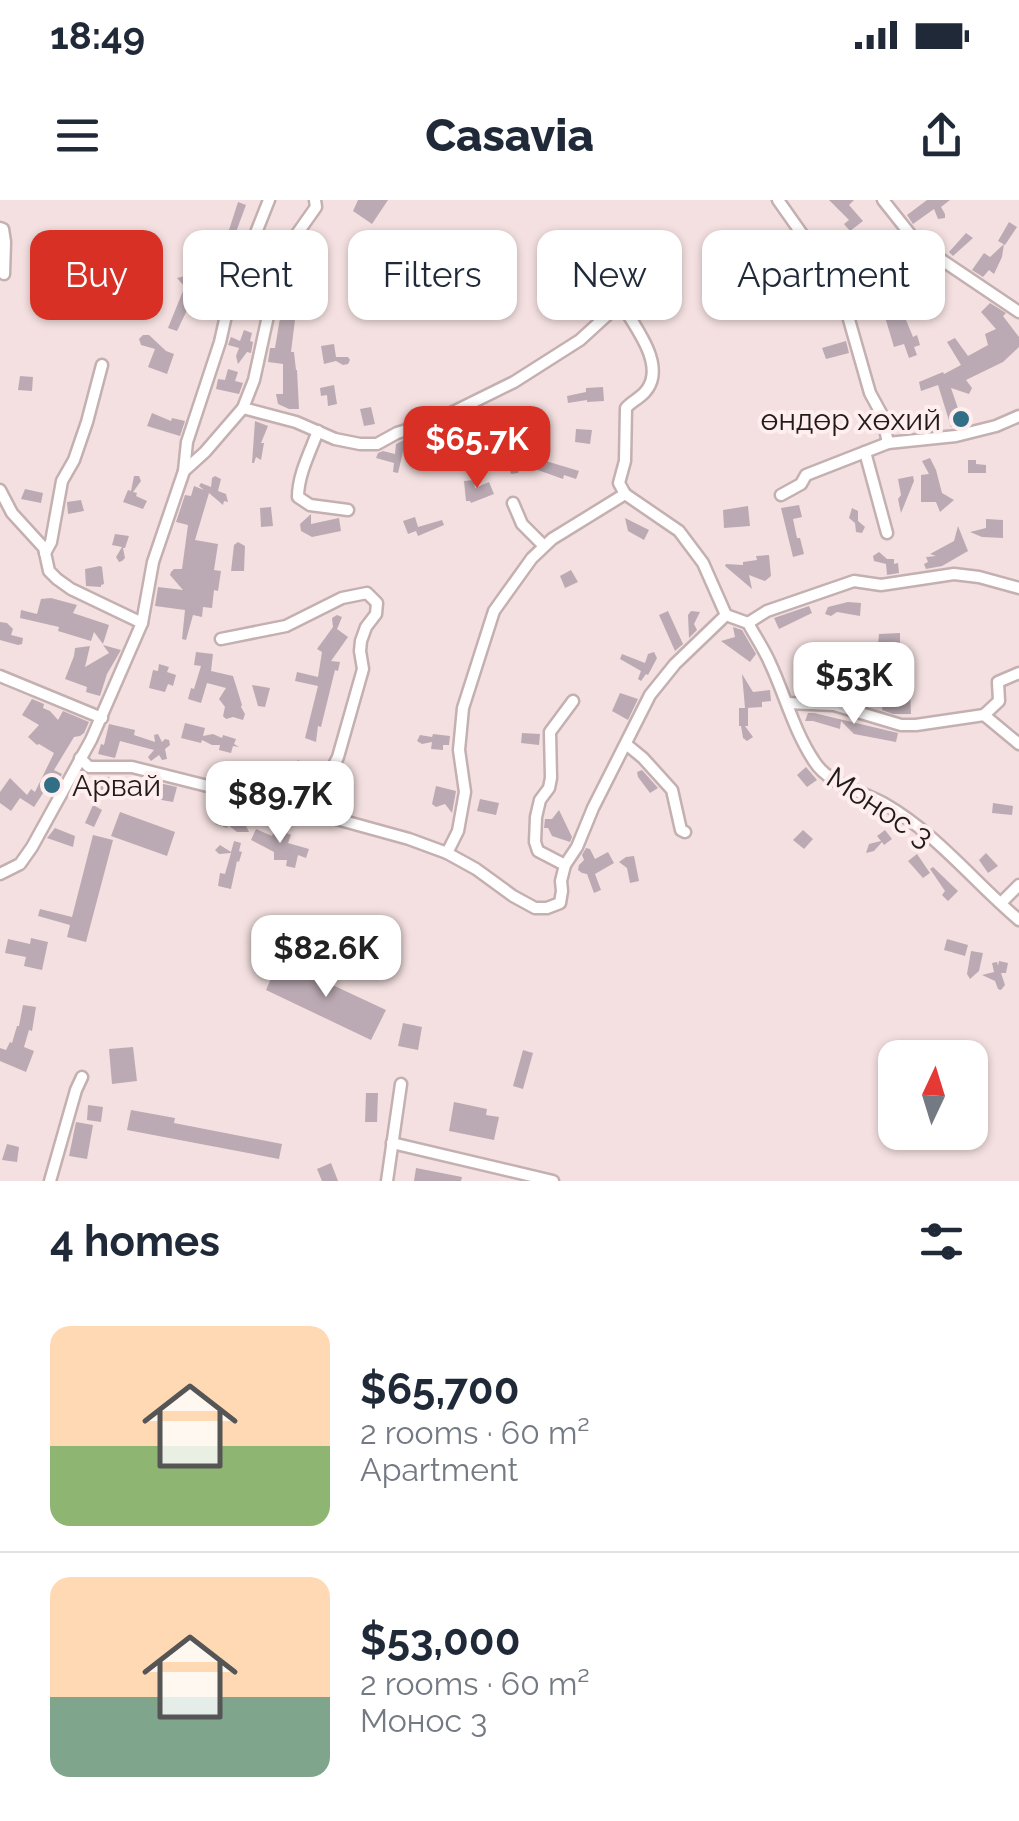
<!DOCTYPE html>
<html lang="en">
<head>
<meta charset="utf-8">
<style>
  :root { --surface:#fff; --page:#f6f6f7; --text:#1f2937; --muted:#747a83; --line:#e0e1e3; --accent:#d93025 }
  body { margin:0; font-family:Raleway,sans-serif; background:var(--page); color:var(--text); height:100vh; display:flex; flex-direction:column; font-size:38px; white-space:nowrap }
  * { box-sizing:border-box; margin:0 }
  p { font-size:32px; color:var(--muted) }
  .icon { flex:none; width:55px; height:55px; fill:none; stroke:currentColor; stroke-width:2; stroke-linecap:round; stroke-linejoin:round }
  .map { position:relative; height:981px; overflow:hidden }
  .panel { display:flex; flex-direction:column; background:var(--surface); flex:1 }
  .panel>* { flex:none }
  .top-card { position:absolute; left:30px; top:30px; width:960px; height:90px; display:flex; gap:20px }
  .needle { width:65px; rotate:4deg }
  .fabs { position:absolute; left:878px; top:840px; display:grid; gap:20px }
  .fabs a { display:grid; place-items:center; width:110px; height:110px; border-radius:20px; background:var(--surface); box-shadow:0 2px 8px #0004; font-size:50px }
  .price { position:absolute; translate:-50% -85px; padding:0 22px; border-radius:20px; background:#fff; color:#222; font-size:32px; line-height:65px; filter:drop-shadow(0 2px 5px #0008) }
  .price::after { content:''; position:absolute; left:50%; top:60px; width:30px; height:22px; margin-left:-15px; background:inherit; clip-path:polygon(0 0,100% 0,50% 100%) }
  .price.selected { background:var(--accent); color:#fff }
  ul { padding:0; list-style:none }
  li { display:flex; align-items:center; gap:30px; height:250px; padding:0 50px }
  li+li { border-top:2px solid var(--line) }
  li span { display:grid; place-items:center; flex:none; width:280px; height:200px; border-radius:20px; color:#555 }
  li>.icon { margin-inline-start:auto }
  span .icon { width:120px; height:120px; fill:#fffc; stroke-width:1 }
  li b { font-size:42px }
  h2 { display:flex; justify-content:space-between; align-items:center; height:120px; padding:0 50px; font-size:42px }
  .tag { padding:0 35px; border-radius:20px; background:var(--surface); box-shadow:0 2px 8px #0004; font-size:35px; line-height:90px }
  .tag.selected { background:var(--accent); color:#fff }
  .status { display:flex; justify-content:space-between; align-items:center; height:70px; padding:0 50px; background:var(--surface); direction:ltr }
  .status svg { height:28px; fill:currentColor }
  header { display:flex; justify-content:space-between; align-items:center; height:130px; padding:0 50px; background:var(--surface); font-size:45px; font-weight:800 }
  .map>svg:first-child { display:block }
  .building { fill:#bbaab3 }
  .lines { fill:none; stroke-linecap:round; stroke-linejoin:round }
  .street-casing { stroke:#c4b0b1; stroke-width:15 }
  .street { stroke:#fff; stroke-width:10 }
  .poi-dot { fill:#326e85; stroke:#fee; stroke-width:4 }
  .labels { text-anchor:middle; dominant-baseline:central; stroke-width:8; stroke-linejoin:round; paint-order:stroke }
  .poi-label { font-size:30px; fill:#221b1b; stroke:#fee; text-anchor:end }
  .street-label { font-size:30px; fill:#221b1b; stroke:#fee }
</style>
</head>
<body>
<div class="status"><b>18:49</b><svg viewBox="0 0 49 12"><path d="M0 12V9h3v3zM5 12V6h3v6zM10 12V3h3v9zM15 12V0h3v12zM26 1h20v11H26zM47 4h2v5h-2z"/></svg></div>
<header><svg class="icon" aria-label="menu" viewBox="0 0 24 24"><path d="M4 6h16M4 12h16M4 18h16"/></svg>Casavia<svg class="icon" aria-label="share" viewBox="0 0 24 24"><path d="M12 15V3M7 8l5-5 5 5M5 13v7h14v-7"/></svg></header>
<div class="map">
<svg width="1019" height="981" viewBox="0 0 1019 981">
  <rect width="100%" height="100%" fill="#f4e0e0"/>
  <g class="building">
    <polygon points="358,0 388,0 372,24 353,11"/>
    <polygon points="829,0 854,0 849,5 863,21 850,31 844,24 849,20"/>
    <polygon points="927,0 950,0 941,7 945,14 945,18 938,19 934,9 913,24 907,15"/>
    <polygon points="238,2 246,5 236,32 229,30"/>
    <polygon points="1009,22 1017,27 1005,45 998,41"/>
    <polygon points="966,33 973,38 953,56 949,52"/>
    <polygon points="198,34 228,45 224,53 195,43"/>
    <polygon points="1004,44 1002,57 994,74 989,70 983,77 972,70 984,53 990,57"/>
    <polygon points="190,64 229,77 226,85 206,77 205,80 190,75 184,86 177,78 189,75"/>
    <polygon points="893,65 903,87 894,92 901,106 913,104 919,106 915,113 904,115 913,137 917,135 920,145 914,147 917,155 909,158 904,144 894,147 885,117 893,112 893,109 880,77 859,92 854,86"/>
    <polygon points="814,76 818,80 816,84 804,84 805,87 788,94 784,84 802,77 803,80"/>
    <polygon points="183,91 212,103 209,112 190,104 177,131 168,128"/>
    <polygon points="990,103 1006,113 1003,116 1019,137 1019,147 1003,162 966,180 972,188 969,194 951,188 963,223 951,227 938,185 921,191 919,182 943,172 944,174 961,165 947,142 955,138 968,156 988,145 985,134 996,129 981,112"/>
    <polygon points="280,118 295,120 291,152 294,152 296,170 297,170 299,209 289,209 278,204 276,194 283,194 283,164 268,162 270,148 275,148"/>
    <polygon points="244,130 252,133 250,141 253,142 251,153 247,152 238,164 236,156 239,148 228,145 231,137 240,141"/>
    <polygon points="143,135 149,135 166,151 174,154 167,174 148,167 155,149 141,145 139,139"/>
    <polygon points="846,141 849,153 826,159 822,148"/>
    <polygon points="334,144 336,157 348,157 350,160 348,164 343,165 336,161 324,164 321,146"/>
    <polygon points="228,169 238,172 235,181 243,183 239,194 216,189 218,179 225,180"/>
    <polygon points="20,176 33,177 32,191 18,190"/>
    <polygon points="334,185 337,204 328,206 327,195 321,196 320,188"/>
    <polygon points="603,187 604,201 587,202 587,200 568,203 567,196 586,192 586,188"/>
    <polygon points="371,207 375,224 364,226 360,209"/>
    <polygon points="152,213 171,221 172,218 185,221 180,236 147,226"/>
    <polygon points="502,217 503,233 490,234 489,218"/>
    <polygon points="255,221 268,226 261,243 264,243 261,260 256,257 254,263 252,263"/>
    <polygon points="576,229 592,230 590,244 575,242"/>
    <polygon points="406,239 398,273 393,272 394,263 376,258 378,253 383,251 395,254 396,244"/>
    <polygon points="524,252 536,256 536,258 579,271 576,279 564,275 563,279 521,264 518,273 511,274 509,266 521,263"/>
    <polygon points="930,258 936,270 942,293 954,300 940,312 936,302 921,302 921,275 929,274 922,261"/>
    <polygon points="968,260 976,260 976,264 986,265 986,273 968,273"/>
    <polygon points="134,276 139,276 141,281 133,292 137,293 136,296 147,301 143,309 123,302 128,290 131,291"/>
    <polygon points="215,276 221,279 218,291 226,294 228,302 224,301 223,305 209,293 195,340 218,344 214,370 221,371 218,391 214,390 212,408 203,407 202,417 193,415 186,440 182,439 185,410 155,406 158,387 183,390 170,375 171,372 174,369 182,369 188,325 176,322 185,295 191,296 194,286 204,290 199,286 201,283 211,287 212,278"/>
    <polygon points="913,276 914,281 901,313 898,299 901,295 898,279"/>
    <polygon points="474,280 475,288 489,282 494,294 471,303 470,301 466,301 464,281"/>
    <polygon points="25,289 43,293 41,303 21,299"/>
    <polygon points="81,300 84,311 68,314 67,302"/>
    <polygon points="799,305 802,317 793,319 797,338 800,338 804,354 793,357 781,308"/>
    <polygon points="748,306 750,326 724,328 723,310"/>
    <polygon points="271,307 273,326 261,327 260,308"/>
    <polygon points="852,308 858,311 858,321 865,327 862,333 856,332 855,323 849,318"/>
    <polygon points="311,314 311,324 339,318 341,331 312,337 301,331 300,324"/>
    <polygon points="415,317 418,327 442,320 444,325 418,336 416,331 408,334 403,321"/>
    <polygon points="625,318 649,330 644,340 628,331"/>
    <polygon points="986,319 1003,320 1003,338 982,337 970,332 986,328"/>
    <polygon points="958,326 968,351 942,366 926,369 924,364 928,362 926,357 936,356 930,354 954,341"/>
    <polygon points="115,334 129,336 125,348 123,348 125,358 122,361 119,362 116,357 122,347 112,345"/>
    <polygon points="238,342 245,346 244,371 231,371 234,345"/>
    <polygon points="879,352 887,359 894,359 894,364 898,363 899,373 887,375 886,364 874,361 873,356"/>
    <polygon points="769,355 771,376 765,381 749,375 752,389 725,366 726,364 743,365 743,362 757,360 756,356"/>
    <polygon points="100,366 102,367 104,384 101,385 101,387 86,386 85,369"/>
    <polygon points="571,370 578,382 565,388 560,376"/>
    <polygon points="51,398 77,405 73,413 109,425 103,444 94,432 91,441 58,431 59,427 20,418 21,410 37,414 41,399"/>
    <polygon points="848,402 861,403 860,416 837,412 831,416 825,414 828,407"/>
    <polygon points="809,406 812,413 779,429 774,418"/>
    <polygon points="668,411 683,444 675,451 659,415"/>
    <polygon points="691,411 700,412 694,424 697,430 689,438 688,415"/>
    <polygon points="337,415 342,417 337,429 348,437 331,461 340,462 338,471 335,470 321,527 318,526 316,542 305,538 318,486 295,481 297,472 318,477 322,452 317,449 333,427 332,418"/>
    <polygon points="0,422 7,423 13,429 11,435 23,438 22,444 18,445 0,440"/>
    <polygon points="733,427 742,430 756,454 750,462 721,441 735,437"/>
    <polygon points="900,433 900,445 878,444 879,434"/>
    <polygon points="103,445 121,450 107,474 100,496 86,492 87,487 65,479 74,456 75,448 90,446 85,467 109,453"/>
    <polygon points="196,452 213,454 211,471 233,476 242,505 241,507 245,514 243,520 233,517 226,519 223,516 225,507 219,499 226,488 207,483 201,503 188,499 191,488 194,489 201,466 194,465"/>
    <polygon points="654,452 657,458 648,475 646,474 641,481 638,479 641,471 620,459 622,454 645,463 648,454"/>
    <polygon points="159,464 169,467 167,472 176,475 173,486 168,484 165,492 149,488 153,470 158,471"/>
    <polygon points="742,474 753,492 770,490 771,501 762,502 762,507 746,508 748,508 748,526 745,526 753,537 747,541 743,538 741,526 739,526 739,508 745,508"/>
    <polygon points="882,480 897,482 897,487 910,490 911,514 893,514 882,510 883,500 863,498 865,484 882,486"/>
    <polygon points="252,485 270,488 265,507 258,506"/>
    <polygon points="620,493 638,499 628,520 612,511"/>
    <polygon points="32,499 44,504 43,508 50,511 58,520 63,511 89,522 84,533 80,536 74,537 54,570 62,574 53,590 47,587 34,607 20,598 11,611 0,603 0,592 10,578 27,595 31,589 35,592 54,553 39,544 37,545 28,537 39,525 22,515"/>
    <polygon points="808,513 814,513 898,533 896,542 854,534 841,521 840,529 813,521 805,521"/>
    <polygon points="185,523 205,528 203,536 213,534 222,538 223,535 236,539 234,544 239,547 233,546 231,553 219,550 220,545 212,545 202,540 201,543 181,538"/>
    <polygon points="109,524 135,530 134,535 155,542 154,535 158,534 162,542 165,539 169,540 170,545 165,549 167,559 162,560 159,555 151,561 148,557 154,550 120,541 115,558 98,554 101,544 104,545"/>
    <polygon points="522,533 540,534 539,545 521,543"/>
    <polygon points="433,534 450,536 449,545 443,545 443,550 431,549 432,542 422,544 417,541 420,535 432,537"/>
    <polygon points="298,560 318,573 318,578 314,580 293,572"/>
    <polygon points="806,567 817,580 807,587 797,575"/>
    <polygon points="642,570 658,588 650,593 638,577 637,572"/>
    <polygon points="99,576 115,578 109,594 94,588"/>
    <polygon points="159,583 177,587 173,602 156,599"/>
    <polygon points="436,586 456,591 452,613 445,604 436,607 432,604"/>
    <polygon points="480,599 499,603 496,615 477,611"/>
    <polygon points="993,603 1013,606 1012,615 992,613"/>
    <polygon points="93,605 102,610 94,627 85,623"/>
    <polygon points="559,610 572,637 570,642 552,636 548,628 544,628 545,619 552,619"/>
    <polygon points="120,612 175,632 167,656 111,636"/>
    <polygon points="220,613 231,617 230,619 244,622 249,632 237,632 228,625 227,628 215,624"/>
    <polygon points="55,628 75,636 73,647 47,638"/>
    <polygon points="276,628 291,635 288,643 309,649 306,658 298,655 295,668 286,666 287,660 274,660 274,652 251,640 256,629 272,636"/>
    <polygon points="803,630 813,639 804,649 793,640"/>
    <polygon points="885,630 892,639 884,645 882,642 874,651 866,653 869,644 881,641 877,636"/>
    <polygon points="93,635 113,640 86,742 67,737 70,725 38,716 40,709 72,717"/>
    <polygon points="234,641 241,643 239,651 242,652 239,662 237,661 231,689 218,686 220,673 225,674 231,653 219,654 215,650 220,645 231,652"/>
    <polygon points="586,648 590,649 595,659 608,652 614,663 595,674 601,690 594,693 587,674 582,673 578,670 579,665 584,660 582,655"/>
    <polygon points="986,653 998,666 988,673 979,660"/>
    <polygon points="917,654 930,673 923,678 908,661"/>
    <polygon points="634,656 639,681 630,683 627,668 619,662 626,657"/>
    <polygon points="933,667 958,691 948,701 942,695 945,691 930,669"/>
    <polygon points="31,738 48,742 42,770 24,766 26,757 5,753 8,739 30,744"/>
    <polygon points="947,739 968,745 965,756 944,750"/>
    <polygon points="971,751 983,753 979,771 970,779 967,774"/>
    <polygon points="279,760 386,810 371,840 266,790"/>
    <polygon points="999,761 1008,763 1006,773 1001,773 1005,785 1001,790 998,789 995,781 982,775 994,772 992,763 997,762 998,766"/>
    <polygon points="23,805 36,807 32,831 29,830 24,847 34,851 26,872 0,861 0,848 6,850 10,842 12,843 17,826 19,826"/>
    <polygon points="403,823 422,827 418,850 398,846"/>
    <polygon points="133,847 137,881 112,884 109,849"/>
    <polygon points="523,850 533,853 523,889 513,886"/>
    <polygon points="366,893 378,893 377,922 365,922"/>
    <polygon points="454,902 487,909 486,915 499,917 494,940 449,931"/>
    <polygon points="88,905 103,907 101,922 87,920"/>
    <polygon points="131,910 175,918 174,923 282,944 279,959 127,930"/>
    <polygon points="76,922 93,925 87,959 69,956"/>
    <polygon points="7,944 19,947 17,962 2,960"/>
    <polygon points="331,963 338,981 322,981 317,969"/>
    <polygon points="416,968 462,977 461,981 414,981"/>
  </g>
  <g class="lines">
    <g class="street-casing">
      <g id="street">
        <polyline points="778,0 821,61 844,102 870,193 882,215 888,243"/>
        <polyline points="883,0 918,44 1019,112"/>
        <polyline points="0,28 3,29 5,42 4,74"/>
        <path d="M621 103C634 126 668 166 645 192 640 198 631 202 626 208L625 261 619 283 625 294"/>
        <polyline points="243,208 296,222 335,239 360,244 377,244 397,233 435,221 514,182 580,140 627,97 665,74"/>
        <path d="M318 231C310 252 298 275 298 297L310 305 348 310"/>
        <polyline points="865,252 887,333"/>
        <polyline points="184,271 187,242 220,142 230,98 269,0"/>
        <polyline points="0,290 12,313 44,348 49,371 57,379 71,389 142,423"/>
        <path d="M625 294 679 331 703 363 726 415 748 423C755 436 764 449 770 463 785 495 794 531 814 561 829 585 862 591 885 604 937 634 974 682 1019 720"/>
        <polyline points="781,295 801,284 806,275 888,243 956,236 996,226 1019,216"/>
        <polyline points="513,303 522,324 544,346"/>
        <polyline points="45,353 51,342 62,281 74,260 87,222 102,165"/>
        <polyline points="748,423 767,411 854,381 881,385 954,374 979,377 1019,388"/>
        <polyline points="221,439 286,426 342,398 367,393 377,403 376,414 366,427 361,441 360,451 363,469 338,557 311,612"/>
        <polyline points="1019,473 998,482 999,501 984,515 1019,544"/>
        <polyline points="0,476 102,518"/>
        <polyline points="787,503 834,505 901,525 916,525 984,515"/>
        <polyline points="626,544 643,558 672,590 681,630 685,632"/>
        <polyline points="80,558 89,567 132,567 311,612 409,639 447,653 476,669 513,696 535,708 547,708 560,703 562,691 561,681 565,665 577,647 593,608 650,495 675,464 726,415"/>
        <polyline points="447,653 458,631 465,592 459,550 463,508 494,411 532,358 552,339 625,294"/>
        <polyline points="565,665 538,651 535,642 536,617 540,600 549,588 551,578 550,532 573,501"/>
        <polyline points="0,674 20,664 32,647 91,540 142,423 153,362 184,271 205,252 243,208 254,180 273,93 292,41 316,7 315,0"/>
        <polyline points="1001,703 1019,685"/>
        <polyline points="392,943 553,981"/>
        <polyline points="50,981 76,890 82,877"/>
        <polyline points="387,981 401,884"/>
      </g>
    </g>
    <use href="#street" class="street"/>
  </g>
  <g class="poi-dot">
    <circle cx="961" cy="219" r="10"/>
    <circle cx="52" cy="585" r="10"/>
  </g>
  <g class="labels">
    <g class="poi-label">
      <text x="941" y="219">өндөр хөхий</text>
      <text x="72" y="585" text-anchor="start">Арвай</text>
    </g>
    <g class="street-label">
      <text transform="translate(880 607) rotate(33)">Монос 3</text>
    </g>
  </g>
</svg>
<div class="fabs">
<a><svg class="needle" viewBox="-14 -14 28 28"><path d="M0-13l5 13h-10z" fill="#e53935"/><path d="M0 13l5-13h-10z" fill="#747a83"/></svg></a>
</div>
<b class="price selected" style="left:477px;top:291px">$65.7K</b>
<b class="price" style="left:854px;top:527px">$53K</b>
<b class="price" style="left:280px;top:646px">$89.7K</b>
<b class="price" style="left:326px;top:800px">$82.6K</b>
<div class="top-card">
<a class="tag selected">Buy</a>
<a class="tag">Rent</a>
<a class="tag">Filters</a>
<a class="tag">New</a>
<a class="tag">Apartment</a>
</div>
</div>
<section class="panel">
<h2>4 homes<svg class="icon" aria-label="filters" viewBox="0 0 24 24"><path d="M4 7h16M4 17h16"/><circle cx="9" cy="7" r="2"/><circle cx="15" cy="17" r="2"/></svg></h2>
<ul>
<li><span style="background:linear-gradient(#ffd9b3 60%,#8fb573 0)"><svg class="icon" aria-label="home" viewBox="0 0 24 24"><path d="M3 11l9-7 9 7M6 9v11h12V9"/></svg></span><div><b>$65,700</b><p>2 rooms · 60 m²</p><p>Apartment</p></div></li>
<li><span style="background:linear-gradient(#ffd9b3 60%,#7fa58c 0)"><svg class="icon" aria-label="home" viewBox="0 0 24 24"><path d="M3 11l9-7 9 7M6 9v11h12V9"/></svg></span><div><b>$53,000</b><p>2 rooms · 60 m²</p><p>Монос 3</p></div></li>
</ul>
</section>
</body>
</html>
